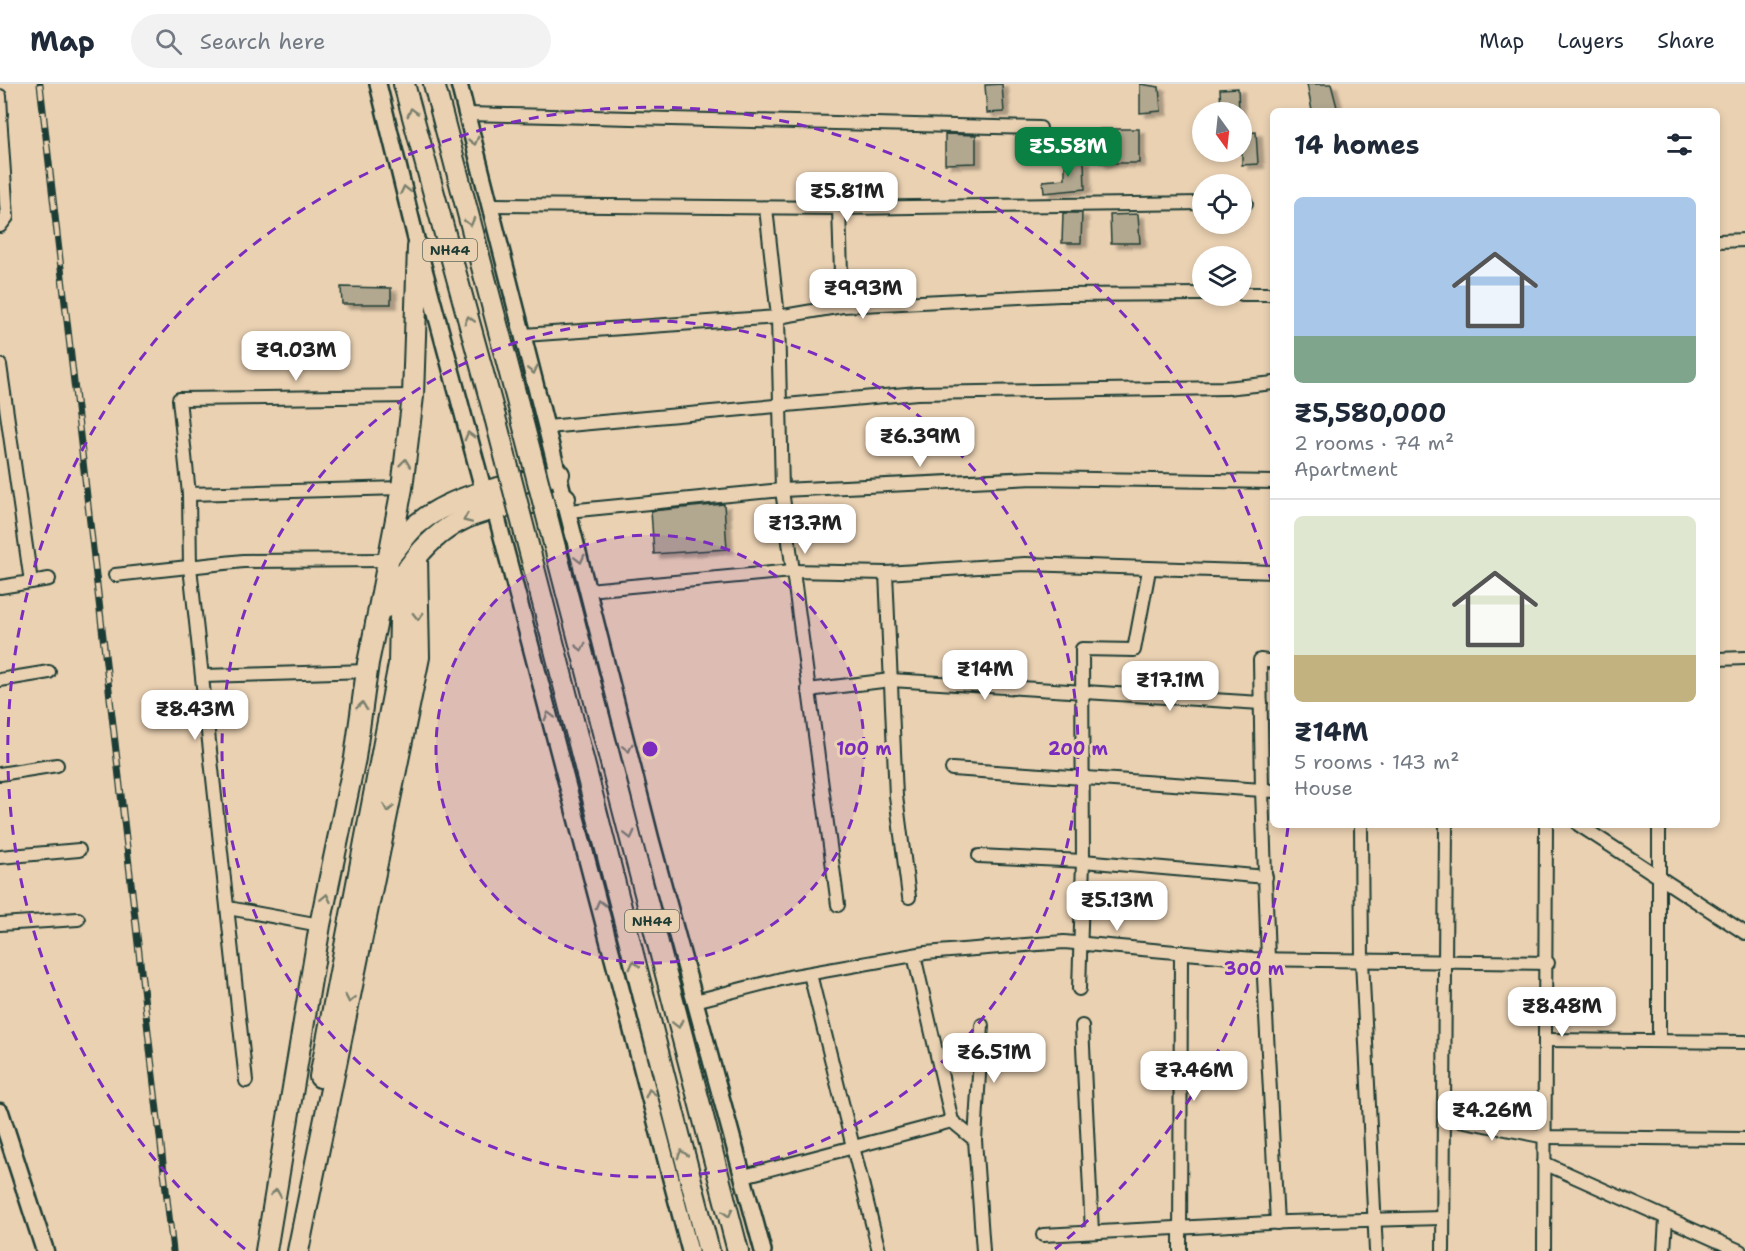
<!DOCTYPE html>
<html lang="en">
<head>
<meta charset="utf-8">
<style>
  :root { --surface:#fff; --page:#f2f2f3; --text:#1f2937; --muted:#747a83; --line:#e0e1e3; --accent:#0b8043 }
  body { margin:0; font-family:"Shantell Sans",sans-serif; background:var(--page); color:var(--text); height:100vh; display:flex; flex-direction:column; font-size:22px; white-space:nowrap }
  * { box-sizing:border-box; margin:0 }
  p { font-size:20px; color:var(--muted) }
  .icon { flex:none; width:33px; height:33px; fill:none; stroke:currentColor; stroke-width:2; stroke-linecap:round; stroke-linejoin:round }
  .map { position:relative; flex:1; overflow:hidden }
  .drawer { position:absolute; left:1270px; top:24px; width:450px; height:720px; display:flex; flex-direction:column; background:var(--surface); border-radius:9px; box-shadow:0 3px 9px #0003 }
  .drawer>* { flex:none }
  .needle { width:39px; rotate:165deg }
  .tools { position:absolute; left:1192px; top:18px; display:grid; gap:12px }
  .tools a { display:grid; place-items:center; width:60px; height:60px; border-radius:50%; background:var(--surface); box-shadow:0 3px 9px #0003; font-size:30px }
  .price { position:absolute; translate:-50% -51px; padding:0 14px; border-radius:12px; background:#fff; color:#222; font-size:20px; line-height:39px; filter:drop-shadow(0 2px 3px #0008) }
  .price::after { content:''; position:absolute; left:50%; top:36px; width:18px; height:14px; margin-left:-9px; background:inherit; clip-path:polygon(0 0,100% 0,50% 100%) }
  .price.selected { background:var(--accent); color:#fff }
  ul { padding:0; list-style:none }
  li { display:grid; align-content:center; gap:12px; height:318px; padding:0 24px }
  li+li { border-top:2px solid var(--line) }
  li span { display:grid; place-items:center; height:186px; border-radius:9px; color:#555 }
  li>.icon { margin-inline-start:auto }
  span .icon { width:108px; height:108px; fill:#fffc; stroke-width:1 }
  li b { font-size:26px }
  h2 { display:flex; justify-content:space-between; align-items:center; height:72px; padding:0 24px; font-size:26px }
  header { display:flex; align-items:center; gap:36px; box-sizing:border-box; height:84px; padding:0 30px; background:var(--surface); border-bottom:2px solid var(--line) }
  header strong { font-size:28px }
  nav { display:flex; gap:33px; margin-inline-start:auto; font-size:21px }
  .search { width:420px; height:54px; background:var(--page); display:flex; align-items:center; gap:15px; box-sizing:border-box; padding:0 21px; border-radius:33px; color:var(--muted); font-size:22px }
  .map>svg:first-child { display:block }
  .building { fill:#b2a78f; stroke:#1f3d34; stroke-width:1.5; filter:url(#shadow) }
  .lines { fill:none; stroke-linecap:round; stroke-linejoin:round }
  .minor-casing { stroke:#1f3d34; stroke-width:16 }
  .tertiary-casing { stroke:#1f3d34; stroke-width:20 }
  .secondary-casing { stroke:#1f3d34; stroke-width:21 }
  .primary-casing { stroke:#1f3d34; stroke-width:24 }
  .trunk-casing { stroke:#1f3d34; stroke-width:24 }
  .minor { stroke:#ead1b2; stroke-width:12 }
  .tertiary { stroke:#ead1b2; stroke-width:15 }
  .secondary { stroke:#ead1b2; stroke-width:16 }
  .primary { stroke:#ead1b2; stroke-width:20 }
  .trunk { stroke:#ead1b2; stroke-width:20 }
  .rail-casing { stroke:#1f3d34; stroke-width:7 }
  .rail { stroke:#ead1b2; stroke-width:4.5; stroke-dasharray:14; stroke-linecap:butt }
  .trunk-bridge-casing { stroke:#1f3d34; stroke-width:24; stroke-linecap:butt }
  .trunk-bridge { stroke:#ead1b2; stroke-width:20 }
  .oneway { stroke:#7a806d }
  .ring { fill:none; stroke:#7b2cbf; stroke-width:3; stroke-dasharray:10 8 }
  .labels { text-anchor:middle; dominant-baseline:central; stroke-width:6; stroke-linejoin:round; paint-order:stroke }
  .shield { fill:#ead1b2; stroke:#5c695a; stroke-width:1.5 }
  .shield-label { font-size:14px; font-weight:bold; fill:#1f3d34 }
  .centre { fill:#7b2cbf; stroke:#ead1b2; stroke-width:3 }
  .ring-label { font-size:18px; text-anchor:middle; font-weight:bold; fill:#7b2cbf; stroke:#ead1b2; stroke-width:6; stroke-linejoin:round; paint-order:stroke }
</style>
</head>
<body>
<header>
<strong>Map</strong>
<div class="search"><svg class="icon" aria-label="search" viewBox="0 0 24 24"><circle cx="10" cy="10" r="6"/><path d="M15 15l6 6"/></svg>Search here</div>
<nav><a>Map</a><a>Layers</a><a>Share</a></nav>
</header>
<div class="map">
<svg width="1745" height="1167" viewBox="0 0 1745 1167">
  <defs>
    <filter id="shadow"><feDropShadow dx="6" dy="4" stdDeviation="1.5" flood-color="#0004"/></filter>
  </defs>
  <rect width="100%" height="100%" fill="#ead1b2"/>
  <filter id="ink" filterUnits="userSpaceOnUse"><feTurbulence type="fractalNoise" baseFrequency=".0167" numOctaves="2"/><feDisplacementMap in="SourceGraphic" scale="12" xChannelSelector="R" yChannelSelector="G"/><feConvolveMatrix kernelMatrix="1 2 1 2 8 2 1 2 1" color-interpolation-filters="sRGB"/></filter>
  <g filter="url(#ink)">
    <g class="building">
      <polygon points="1002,0 1004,28 987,29 985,1"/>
      <polygon points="1140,0 1159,3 1161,27 1140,29"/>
      <polygon points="1307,0 1331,0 1338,27 1312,27"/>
      <polygon points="1238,4 1239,28 1221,28 1220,5"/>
      <rect x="1100" y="45" width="39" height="34"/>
      <polygon points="1256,48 1258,80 1242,81 1242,49"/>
      <polygon points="945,50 976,51 976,79 945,80"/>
      <polygon points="1065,76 1084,76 1085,105 1044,109 1043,97 1065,95"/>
      <polygon points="1063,129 1082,129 1081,159 1062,159"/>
      <polygon points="1138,130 1140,159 1111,159 1110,131"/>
      <polygon points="341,203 391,204 391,220 342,220"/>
      <polygon points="724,420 727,465 654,470 651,427"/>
    </g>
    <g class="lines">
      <g class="minor-casing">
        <g id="minor">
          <polyline points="0,12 1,31"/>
          <polyline points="467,30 1040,44"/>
          <polyline points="0,31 7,133 0,142"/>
          <polyline points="1242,119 1246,119"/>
          <polyline points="491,121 839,124 1203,119"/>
          <polyline points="766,124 778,233 782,406 838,821"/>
          <polyline points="839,124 842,222"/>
          <polyline points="1718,157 1745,156"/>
          <polyline points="1242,210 1274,210"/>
          <polyline points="524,251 778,233 842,222 1060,211 1203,210"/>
          <polyline points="0,281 31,498"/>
          <polyline points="547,343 917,309 1226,304 1274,299"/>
          <polyline points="189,410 402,404"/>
          <polyline points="568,427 782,406 1033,394 1274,398"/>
          <polyline points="886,489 896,712 909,813"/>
          <polyline points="115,491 243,477 387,476"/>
          <polyline points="0,503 49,495"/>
          <polyline points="588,506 792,487 886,489 1025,480 1274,488"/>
          <polyline points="1718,575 1745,574"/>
          <polyline points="204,592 367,587"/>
          <polyline points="0,596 49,588"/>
          <polyline points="808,606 891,596 1261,619"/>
          <polyline points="952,685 1262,706 1260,576 1274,578"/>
          <polyline points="0,690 57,681"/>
          <polyline points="1361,741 1362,876 1376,1167"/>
          <polyline points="1579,741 1745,849"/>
          <polyline points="979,772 1083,777 1266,793"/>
          <polyline points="0,773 79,766"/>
          <polyline points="228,824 320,841"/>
          <polyline points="0,840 78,835"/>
          <polyline points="914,871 952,1037 975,1056 983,1167"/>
          <polyline points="1263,875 1277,1139"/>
          <polyline points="1268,875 1262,706 1274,707"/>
          <polyline points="810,890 879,1167"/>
          <polyline points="1079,905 1083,777 1082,565 1134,566 1149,486"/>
          <polyline points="695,917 789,893 925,869 1064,858 1253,875 1548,879"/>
          <polyline points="1082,942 1092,1148"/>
          <polyline points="1547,956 1745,958"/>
          <polyline points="1659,956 1659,741"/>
          <polyline points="246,997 190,483 189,410 179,315 413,312"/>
          <polyline points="1444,1033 1546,1053 1745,1055"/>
          <polyline points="975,1056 982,941"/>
          <polyline points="1544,1079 1740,1167"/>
          <polyline points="744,1092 952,1037"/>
          <polyline points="1043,1151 1287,1138 1442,1134"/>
          <polyline points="1180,1167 1181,868"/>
          <polyline points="1443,1167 1446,741"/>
          <polyline points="1544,1167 1546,741"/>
          <polyline points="1664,1167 1666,1135"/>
        </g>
      </g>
      <g class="tertiary-casing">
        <g id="tertiary">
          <polyline points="378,0 418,163 484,408 495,426 690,1167"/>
          <polyline points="459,0 651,756 763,1167"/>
        </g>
      </g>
      <g class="secondary-casing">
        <polyline id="secondary" points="0,1028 45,1167"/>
      </g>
      <g class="primary-casing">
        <g id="primary">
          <polyline points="320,993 399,580 401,491"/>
          <polyline points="266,1167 320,841 355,674 368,579 376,540"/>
          <polyline points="298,1167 419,573 417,473"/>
        </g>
      </g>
      <g class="trunk-casing">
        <g id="trunk">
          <polyline points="404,0 495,333"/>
          <polyline points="434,0 518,320"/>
          <path d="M389 473C398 463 406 450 416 441 455 408 511 402 559 390"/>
          <polyline points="566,506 738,1167"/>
          <polyline points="542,515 709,1167"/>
          <path d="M384 524C403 488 427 451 466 434 496 421 533 420 565 414"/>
          <polyline points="376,540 402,404 413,312 418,163"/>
        </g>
      </g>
      <use href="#minor" class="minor"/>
      <use href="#tertiary" class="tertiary"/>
      <use href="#secondary" class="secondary"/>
      <use href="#primary" class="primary"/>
      <use href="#trunk" class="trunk"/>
      <g class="rail-casing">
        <polyline id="rail" points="40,0 173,1167"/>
      </g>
      <use href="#rail" class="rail"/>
      <g class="trunk-bridge-casing">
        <g id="trunk-bridge">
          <polyline points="518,320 566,506"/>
          <polyline points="495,333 542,515"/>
        </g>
      </g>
      <use href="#trunk-bridge" class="trunk-bridge"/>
    </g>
    <defs><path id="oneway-chevron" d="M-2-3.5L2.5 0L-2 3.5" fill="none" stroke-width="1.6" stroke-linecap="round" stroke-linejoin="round" transform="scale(1.5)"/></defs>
    <g class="oneway">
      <use href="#oneway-chevron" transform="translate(412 28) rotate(-105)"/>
      <use href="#oneway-chevron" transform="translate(474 57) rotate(75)"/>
      <use href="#oneway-chevron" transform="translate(405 106) rotate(-103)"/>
      <use href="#oneway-chevron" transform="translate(470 138) rotate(75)"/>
      <use href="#oneway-chevron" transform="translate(469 236) rotate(-105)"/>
      <use href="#oneway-chevron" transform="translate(533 286) rotate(76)"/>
      <use href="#oneway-chevron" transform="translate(469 352) rotate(-105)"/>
      <use href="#oneway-chevron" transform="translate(405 379) rotate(-83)"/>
      <use href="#oneway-chevron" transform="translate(467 435) rotate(157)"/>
      <use href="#oneway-chevron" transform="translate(580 475) rotate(76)"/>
      <use href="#oneway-chevron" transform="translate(418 532) rotate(89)"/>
      <use href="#oneway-chevron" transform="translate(581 563) rotate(76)"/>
      <use href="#oneway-chevron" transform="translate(362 622) rotate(-82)"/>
      <use href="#oneway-chevron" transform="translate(549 632) rotate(-105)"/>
      <use href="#oneway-chevron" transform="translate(628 664) rotate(76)"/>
      <use href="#oneway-chevron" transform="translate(388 724) rotate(101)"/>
      <use href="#oneway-chevron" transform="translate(630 751) rotate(76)"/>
      <use href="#oneway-chevron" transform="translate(326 814) rotate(-78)"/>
      <use href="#oneway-chevron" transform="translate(600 820) rotate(-105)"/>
      <use href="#oneway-chevron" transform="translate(634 881) rotate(-104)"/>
      <use href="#oneway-chevron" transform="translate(350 915) rotate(101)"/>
      <use href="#oneway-chevron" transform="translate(678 940) rotate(76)"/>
      <use href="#oneway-chevron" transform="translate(650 1009) rotate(-104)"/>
      <use href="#oneway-chevron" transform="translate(682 1070) rotate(-105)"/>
      <use href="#oneway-chevron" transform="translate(276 1109) rotate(-81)"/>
      <use href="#oneway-chevron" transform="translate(728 1129) rotate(75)"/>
    </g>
  </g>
  <circle cx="650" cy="665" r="214" fill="#7b2cbf" fill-opacity=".12"/>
  <g class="ring">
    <circle cx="650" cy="665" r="214"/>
    <circle cx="650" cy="665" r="428"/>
    <path d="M1288 743A643 643 0 0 1 1055 1165M245 1165A643 643 0 1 1 1273 504"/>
  </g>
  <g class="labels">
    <g class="shield">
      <rect x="423" y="155" width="54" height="22" rx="4.5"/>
      <rect x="625" y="826" width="54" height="22" rx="4.5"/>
    </g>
    <g class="shield-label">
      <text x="450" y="166">NH44</text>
      <text x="652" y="837">NH44</text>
    </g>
  </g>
  <circle cx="650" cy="665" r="9" class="centre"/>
  <g class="ring-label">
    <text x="864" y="671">100 m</text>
    <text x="1078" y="671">200 m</text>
    <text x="1254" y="891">300 m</text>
  </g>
</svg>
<div class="tools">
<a><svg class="needle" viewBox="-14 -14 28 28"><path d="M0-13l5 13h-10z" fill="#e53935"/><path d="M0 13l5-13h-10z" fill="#747a83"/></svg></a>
<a><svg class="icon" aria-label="locate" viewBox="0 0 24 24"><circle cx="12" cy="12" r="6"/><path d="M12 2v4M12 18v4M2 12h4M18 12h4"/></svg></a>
<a><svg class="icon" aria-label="layers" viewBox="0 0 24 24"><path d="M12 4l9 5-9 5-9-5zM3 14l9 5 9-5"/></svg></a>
</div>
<b class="price selected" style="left:1068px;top:94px">₹5.58M</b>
<b class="price" style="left:847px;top:139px">₹5.81M</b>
<b class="price" style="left:863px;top:236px">₹9.93M</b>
<b class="price" style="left:296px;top:298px">₹9.03M</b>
<b class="price" style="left:920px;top:384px">₹6.39M</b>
<b class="price" style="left:805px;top:471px">₹13.7M</b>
<b class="price" style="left:985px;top:617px">₹14M</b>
<b class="price" style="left:1170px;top:628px">₹17.1M</b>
<b class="price" style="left:195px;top:657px">₹8.43M</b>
<b class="price" style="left:1117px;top:848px">₹5.13M</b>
<b class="price" style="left:1562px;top:954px">₹8.48M</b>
<b class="price" style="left:994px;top:1000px">₹6.51M</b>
<b class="price" style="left:1194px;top:1018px">₹7.46M</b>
<b class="price" style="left:1492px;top:1058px">₹4.26M</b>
<section class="drawer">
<h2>14 homes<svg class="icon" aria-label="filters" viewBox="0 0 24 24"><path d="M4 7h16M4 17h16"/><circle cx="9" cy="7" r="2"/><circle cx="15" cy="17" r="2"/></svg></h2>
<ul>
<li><span style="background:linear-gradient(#a9c7e8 75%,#7fa58c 0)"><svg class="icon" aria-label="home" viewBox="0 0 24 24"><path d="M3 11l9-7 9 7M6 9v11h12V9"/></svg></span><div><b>₹5,580,000</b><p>2 rooms · 74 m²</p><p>Apartment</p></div></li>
<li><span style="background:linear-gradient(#dfe7d0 75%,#c2b280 0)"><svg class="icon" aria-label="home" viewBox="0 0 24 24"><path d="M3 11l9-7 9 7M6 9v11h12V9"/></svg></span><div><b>₹14M</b><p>5 rooms · 143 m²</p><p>House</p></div></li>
</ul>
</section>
</div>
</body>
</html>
